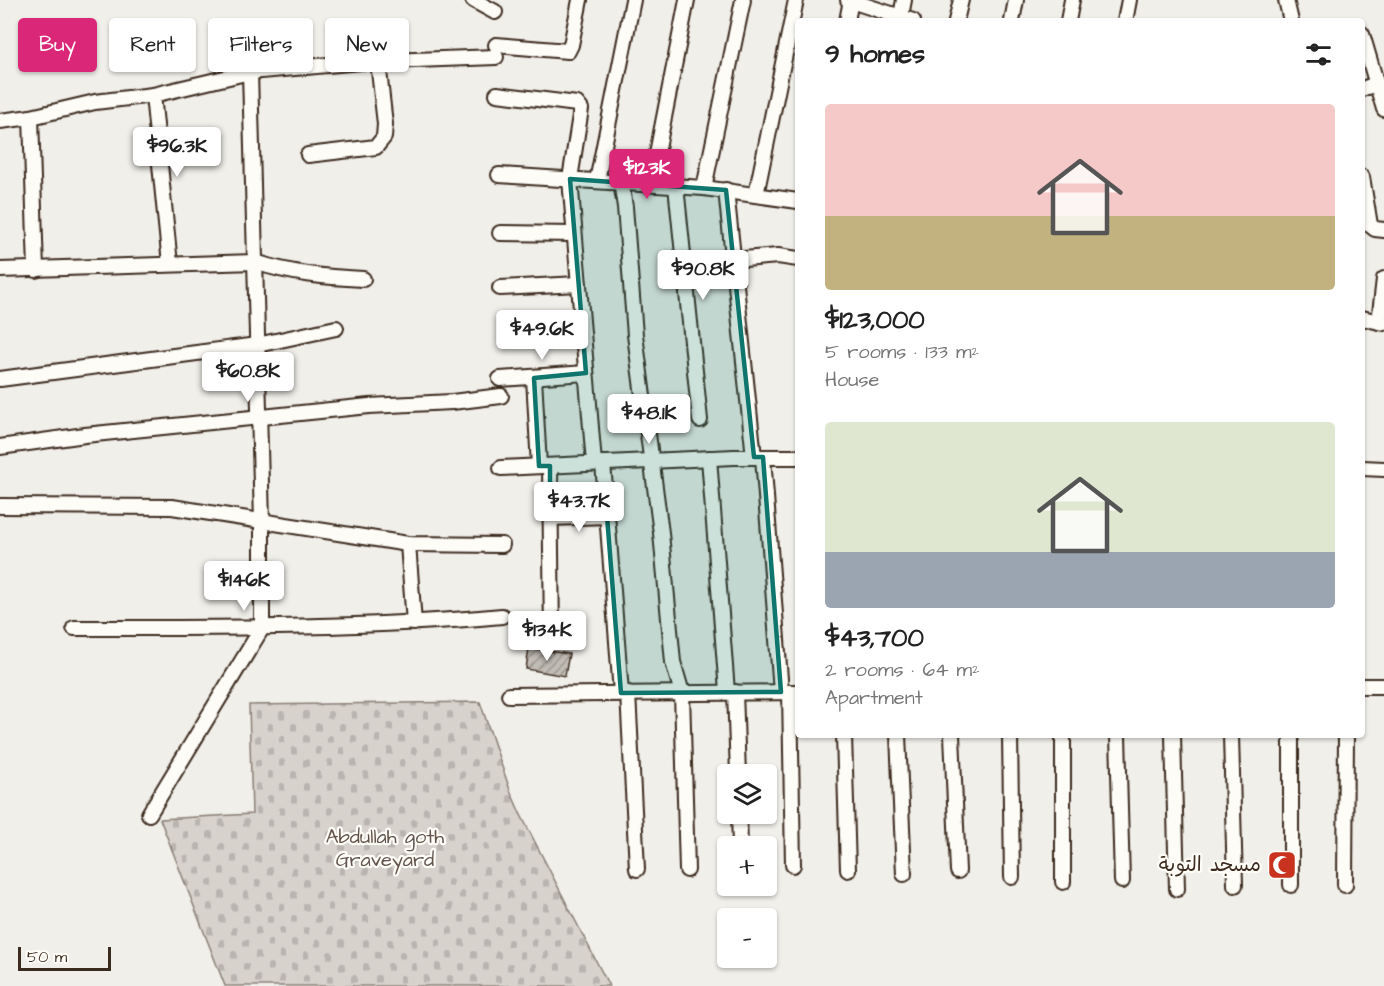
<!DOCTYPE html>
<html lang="en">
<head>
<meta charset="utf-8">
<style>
  :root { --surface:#fff; --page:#f2f2f2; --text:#222; --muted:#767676; --accent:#db2777 }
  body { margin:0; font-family:"Architects Daughter","Playpen Sans Arabic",sans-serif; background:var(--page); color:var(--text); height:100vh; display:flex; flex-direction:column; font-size:22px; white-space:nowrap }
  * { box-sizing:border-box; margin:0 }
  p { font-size:20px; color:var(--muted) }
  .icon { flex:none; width:33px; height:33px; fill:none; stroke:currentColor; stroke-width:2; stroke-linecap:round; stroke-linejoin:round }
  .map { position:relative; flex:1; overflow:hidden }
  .drawer { position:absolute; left:795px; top:18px; width:570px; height:720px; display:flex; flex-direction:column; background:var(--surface); border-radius:6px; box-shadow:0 2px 4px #0004 }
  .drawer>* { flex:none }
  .top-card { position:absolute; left:18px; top:18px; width:570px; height:54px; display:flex; gap:12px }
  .fabs { position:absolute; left:717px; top:764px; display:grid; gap:12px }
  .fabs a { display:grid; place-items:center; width:60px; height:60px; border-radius:6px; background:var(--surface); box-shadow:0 2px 4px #0004; font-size:30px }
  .scale { position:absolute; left:18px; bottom:15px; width:93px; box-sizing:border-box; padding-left:6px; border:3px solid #3b2a1e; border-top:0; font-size:16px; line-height:21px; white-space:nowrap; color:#3b2a1e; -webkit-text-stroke:4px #fdfcf7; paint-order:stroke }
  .price { position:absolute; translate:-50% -51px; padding:0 14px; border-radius:6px; background:#fff; color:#222; font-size:20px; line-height:39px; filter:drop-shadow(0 2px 3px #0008) }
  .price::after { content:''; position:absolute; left:50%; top:36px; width:18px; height:14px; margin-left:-9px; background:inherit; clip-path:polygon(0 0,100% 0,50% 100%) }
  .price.current { background:var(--accent); color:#fff }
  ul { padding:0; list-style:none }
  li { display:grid; align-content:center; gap:12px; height:318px; padding:0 30px }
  li span { display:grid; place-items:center; height:186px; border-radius:6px; color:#555 }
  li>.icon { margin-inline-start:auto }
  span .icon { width:108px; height:108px; fill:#fffc; stroke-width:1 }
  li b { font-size:26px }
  h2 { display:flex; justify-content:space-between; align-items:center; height:72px; padding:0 30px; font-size:26px }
  .pill { padding:0 21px; border-radius:6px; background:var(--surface); box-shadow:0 2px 4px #0004; font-size:21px; line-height:54px }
  .pill.current { background:var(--accent); color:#fff }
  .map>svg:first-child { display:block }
  .cemetery { fill:url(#cemetery-stones); stroke:#897e75; stroke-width:1.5 }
  .building { fill:url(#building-hatch); stroke:#3b2a1e; stroke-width:1.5 }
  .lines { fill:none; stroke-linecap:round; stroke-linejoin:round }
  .minor-casing { stroke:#3b2a1e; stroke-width:18 }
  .minor { stroke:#fdfcf7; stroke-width:14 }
  .marked { fill:#0f766e; fill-opacity:0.2; stroke:#0f766e; stroke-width:4.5; stroke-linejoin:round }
  .labels { text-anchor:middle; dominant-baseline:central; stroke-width:4.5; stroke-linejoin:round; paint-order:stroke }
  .park-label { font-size:20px; fill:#62544a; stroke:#fdfcf7 }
  .poi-label { font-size:20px; fill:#3b2a1e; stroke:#fdfcf7; text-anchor:end }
</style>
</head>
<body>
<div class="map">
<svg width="1384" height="986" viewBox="0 0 1384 986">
  <defs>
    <pattern id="cemetery-stones" width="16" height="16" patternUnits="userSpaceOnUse" patternTransform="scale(1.5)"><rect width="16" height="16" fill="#d7d2cc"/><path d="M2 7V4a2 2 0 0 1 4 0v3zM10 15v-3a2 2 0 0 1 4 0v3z" fill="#b9b4af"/></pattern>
    <pattern id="building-hatch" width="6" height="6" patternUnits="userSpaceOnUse" patternTransform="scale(1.5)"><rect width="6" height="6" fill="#c1bcb4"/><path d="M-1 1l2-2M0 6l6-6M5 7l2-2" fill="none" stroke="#9e9992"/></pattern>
  </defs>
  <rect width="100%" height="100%" fill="#f1efea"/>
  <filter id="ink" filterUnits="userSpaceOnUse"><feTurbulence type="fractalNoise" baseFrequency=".0167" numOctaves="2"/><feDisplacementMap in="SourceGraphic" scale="12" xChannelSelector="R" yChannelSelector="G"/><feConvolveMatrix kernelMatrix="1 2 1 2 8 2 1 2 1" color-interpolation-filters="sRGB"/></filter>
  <g filter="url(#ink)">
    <polygon class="cemetery" points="480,702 510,790 519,811 609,986 225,986 160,819 252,814 249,705"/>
    <polygon class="building" points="529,648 569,654 565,676 526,669"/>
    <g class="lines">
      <g class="minor-casing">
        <g id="minor">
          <polyline points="473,0 495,12"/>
          <polyline points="848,0 913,21"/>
          <polyline points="1286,0 1291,21"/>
          <polyline points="847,21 851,0"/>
          <polyline points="900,21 904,0"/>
          <polyline points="956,21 961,0"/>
          <polyline points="1012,21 1016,0"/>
          <polyline points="1068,21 1072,0"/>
          <polyline points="1125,21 1129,0"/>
          <polyline points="1362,34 1384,109"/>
          <polyline points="496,45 568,51 571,45 580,0"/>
          <polyline points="1362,89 1376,84"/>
          <polyline points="497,94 577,104 581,109 570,179 594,463"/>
          <polyline points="153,95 170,264"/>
          <polyline points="31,117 36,270"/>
          <polyline points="0,121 31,117 95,102 153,95 250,72 361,62 496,57"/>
          <polyline points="308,155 376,147 384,137 385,124 378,62"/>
          <polyline points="499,175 704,188 798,201"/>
          <polyline points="1362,177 1370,225 1375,229 1384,230"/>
          <polyline points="597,181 633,0"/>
          <polyline points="621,182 625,207 635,335 661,533 673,662 682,693 687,870"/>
          <polyline points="651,184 687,0"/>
          <polyline points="676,186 700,420"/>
          <polyline points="704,188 743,0"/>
          <polyline points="726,190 754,457"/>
          <polyline points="756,195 796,0"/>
          <polyline points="500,233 574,234"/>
          <polyline points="733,260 778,256 798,259"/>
          <path d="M0 270 255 262C291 274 325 277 363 279"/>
          <polyline points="500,288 579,284"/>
          <polyline points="1362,318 1384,323"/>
          <polyline points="1379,322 1384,279"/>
          <polyline points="534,378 539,466"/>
          <polyline points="0,379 257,345 336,328"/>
          <polyline points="500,379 586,373"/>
          <polyline points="0,447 85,435 369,406 452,402 501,396"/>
          <polyline points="763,457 781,692"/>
          <polyline points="709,458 727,692"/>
          <polyline points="603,463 621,693"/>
          <polyline points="550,466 552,637"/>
          <polyline points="501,468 734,457 798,457"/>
          <polyline points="1362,468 1384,469"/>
          <polyline points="0,506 172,507 408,544 502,545"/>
          <polyline points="550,518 607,516"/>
          <polyline points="408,544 414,623"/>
          <path d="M74 628C216 628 359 629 502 616"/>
          <polyline points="1362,686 1384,686"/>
          <polyline points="735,692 738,774"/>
          <polyline points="790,692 793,865"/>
          <polyline points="628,693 637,869"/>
          <polyline points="509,695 798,692"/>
          <polyline points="844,735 848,870"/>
          <polyline points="898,735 904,874"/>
          <polyline points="952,735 958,871"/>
          <polyline points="1010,735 1012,877"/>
          <polyline points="1063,735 1063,882"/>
          <polyline points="1118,735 1122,881"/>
          <polyline points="1173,735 1177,889"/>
          <polyline points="1231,735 1235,885"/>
          <polyline points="739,813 740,846"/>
          <polyline points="149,814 262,628 262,522 250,72"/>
          <polyline points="1291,885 1291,735"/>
          <polyline points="1345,885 1346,735"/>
        </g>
      </g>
      <use href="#minor" class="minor"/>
    </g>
  </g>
  <path class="marked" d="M570 179 726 190 754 457H763L781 692 621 693 607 516 550 518V466H539L534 378 586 373Z"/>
  <defs>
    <g id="mosque-square" transform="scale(1.5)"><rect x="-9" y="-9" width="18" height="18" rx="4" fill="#c8321e" stroke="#fdfcf7"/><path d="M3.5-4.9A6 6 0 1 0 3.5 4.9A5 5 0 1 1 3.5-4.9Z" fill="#fff"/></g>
  </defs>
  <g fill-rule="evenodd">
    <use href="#mosque-square" x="1282" y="865"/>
  </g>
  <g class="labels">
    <g class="park-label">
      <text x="385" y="837">Abdullah goth<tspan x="385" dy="23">Graveyard</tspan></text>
    </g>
    <g class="poi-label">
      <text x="1261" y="865">مسجد التوبة</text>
    </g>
  </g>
</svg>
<div class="fabs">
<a><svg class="icon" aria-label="layers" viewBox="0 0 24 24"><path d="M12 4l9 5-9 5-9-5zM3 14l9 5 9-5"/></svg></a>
<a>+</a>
<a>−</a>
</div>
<div class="scale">50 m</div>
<b class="price" style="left:177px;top:178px">$96.3K</b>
<b class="price current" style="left:647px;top:200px">$123K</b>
<b class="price" style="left:703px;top:301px">$90.8K</b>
<b class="price" style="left:542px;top:361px">$49.6K</b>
<b class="price" style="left:248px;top:403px">$60.8K</b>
<b class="price" style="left:649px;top:445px">$48.1K</b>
<b class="price" style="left:579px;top:533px">$43.7K</b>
<b class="price" style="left:244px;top:612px">$146K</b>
<b class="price" style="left:547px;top:662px">$134K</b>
<div class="top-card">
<a class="pill current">Buy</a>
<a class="pill">Rent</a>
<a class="pill">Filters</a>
<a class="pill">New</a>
</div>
<section class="drawer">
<h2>9 homes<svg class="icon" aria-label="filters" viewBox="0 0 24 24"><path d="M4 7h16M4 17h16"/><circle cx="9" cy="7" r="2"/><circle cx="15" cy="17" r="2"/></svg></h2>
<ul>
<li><span style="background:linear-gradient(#f6c9c9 60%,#c2b280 0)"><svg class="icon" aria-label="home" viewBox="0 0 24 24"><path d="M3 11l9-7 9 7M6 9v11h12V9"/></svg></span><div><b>$123,000</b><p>5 rooms · 133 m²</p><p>House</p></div></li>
<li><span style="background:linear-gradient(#dfe7d0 70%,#9aa5b1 0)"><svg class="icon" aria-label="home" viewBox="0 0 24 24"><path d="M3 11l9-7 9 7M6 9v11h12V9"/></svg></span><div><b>$43,700</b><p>2 rooms · 64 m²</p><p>Apartment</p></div></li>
</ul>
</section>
</div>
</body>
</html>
